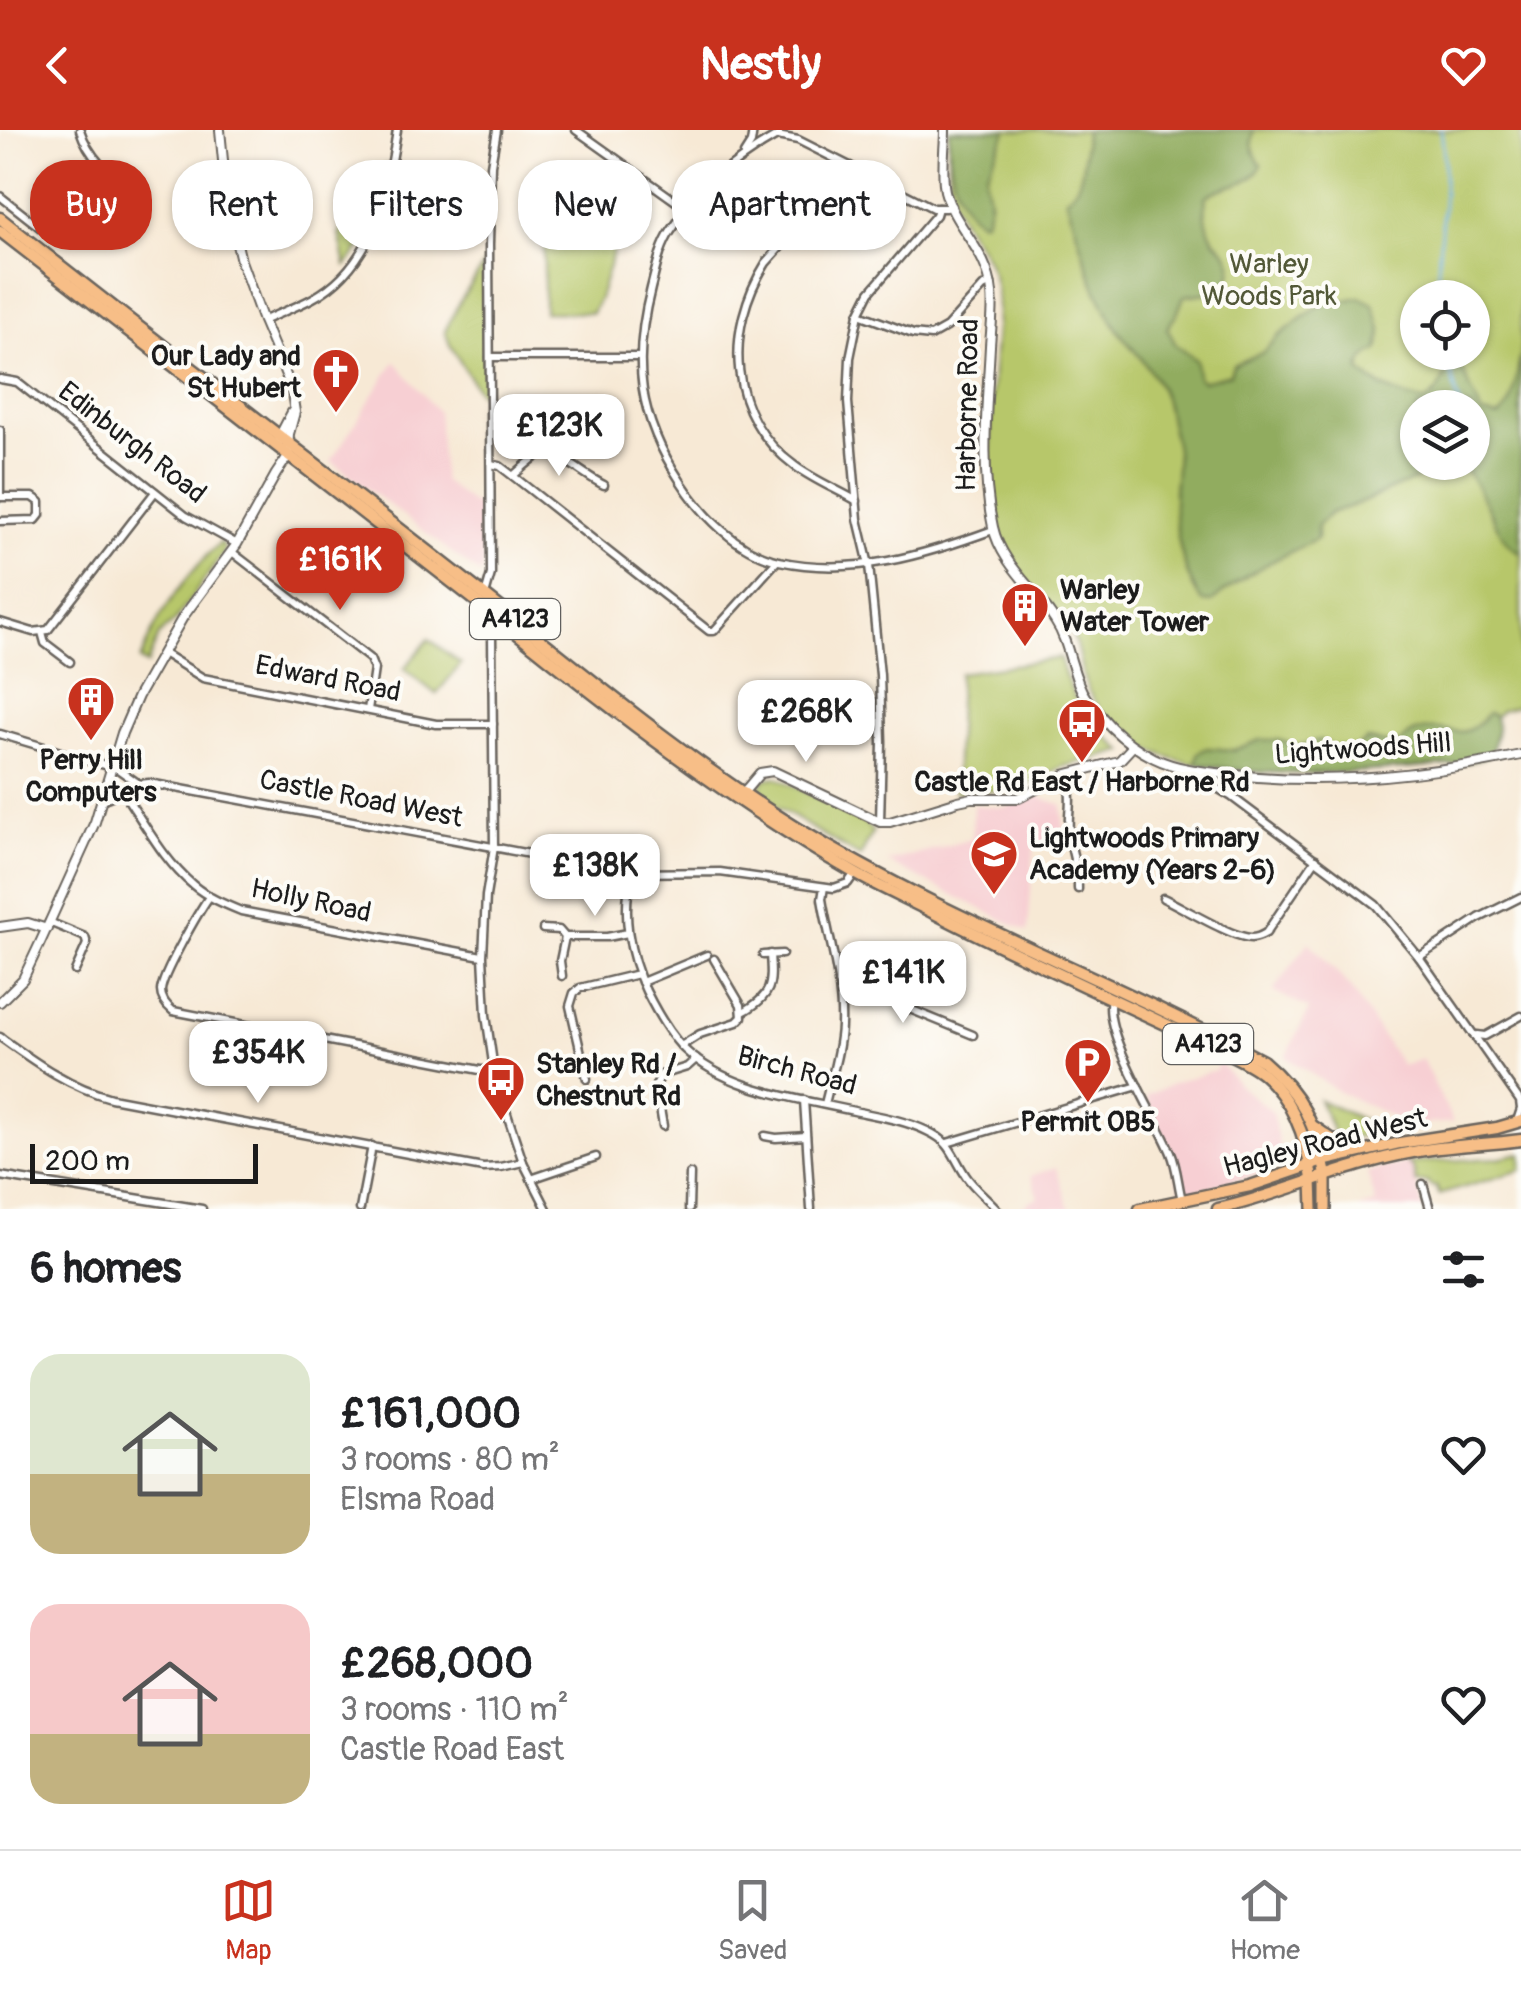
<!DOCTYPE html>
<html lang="en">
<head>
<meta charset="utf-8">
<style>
  :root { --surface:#fff; --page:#f6f6f6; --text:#202124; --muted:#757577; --line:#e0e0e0; --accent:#c8321e }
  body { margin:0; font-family:Pangolin,sans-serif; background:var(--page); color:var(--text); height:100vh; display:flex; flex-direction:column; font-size:38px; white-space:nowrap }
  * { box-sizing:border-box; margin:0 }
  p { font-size:32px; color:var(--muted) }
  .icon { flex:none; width:55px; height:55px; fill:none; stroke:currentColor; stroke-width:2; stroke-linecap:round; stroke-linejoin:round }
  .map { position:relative; height:1079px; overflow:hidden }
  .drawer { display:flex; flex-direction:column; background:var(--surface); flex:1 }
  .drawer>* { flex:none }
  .banner { position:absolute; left:30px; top:30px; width:1000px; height:90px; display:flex; gap:20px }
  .fabs { position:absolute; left:1400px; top:150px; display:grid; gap:20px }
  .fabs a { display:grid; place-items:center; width:90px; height:90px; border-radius:50%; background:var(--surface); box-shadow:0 2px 8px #0004; font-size:50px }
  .scale { position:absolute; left:30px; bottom:25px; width:228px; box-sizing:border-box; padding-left:10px; border:5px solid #1c1c1c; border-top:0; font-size:28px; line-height:35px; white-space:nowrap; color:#1c1c1c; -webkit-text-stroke:8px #fdfcf7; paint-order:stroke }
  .price { position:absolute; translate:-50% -85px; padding:0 22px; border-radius:20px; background:#fff; color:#222; font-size:32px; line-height:65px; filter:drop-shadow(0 2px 5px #0008) }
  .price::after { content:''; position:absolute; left:50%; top:60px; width:30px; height:22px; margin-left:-15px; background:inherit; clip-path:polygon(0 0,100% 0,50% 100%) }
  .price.current { background:var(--accent); color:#fff }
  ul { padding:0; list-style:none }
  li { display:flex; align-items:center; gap:30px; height:250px; padding:0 30px }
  li span { display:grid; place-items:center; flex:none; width:280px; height:200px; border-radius:30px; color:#555 }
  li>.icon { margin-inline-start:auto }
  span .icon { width:120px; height:120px; fill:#fffc; stroke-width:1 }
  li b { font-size:42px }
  h2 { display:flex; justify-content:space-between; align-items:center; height:120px; padding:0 30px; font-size:42px }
  .tag { padding:0 35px; border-radius:40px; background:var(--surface); box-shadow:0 2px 8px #0004; font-size:35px; line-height:90px }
  .tag.current { background:var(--accent); color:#fff }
  header { display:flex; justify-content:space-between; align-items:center; height:130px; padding:0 30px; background:var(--accent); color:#fff; font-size:45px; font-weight:800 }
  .menu { display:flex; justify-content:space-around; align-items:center; height:140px; border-top:2px solid var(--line); background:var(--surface); font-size:28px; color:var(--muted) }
  .menu a { display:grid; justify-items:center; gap:5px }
  .menu .current { color:var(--accent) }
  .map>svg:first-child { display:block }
  .built { fill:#f7cfd3 }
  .green { fill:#b7c76a; stroke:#6a7243; stroke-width:2.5; fill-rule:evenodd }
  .forest { fill:#91ac5e; stroke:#56643d; stroke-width:2.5; fill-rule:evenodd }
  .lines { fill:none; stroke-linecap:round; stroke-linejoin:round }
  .stream { stroke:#6fb4e5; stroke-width:2.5 }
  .minor-casing { stroke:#69645d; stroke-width:11 }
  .tertiary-casing { stroke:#69645d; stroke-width:12 }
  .primary-casing { stroke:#69645d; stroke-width:14 }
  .trunk-casing { stroke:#69645d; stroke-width:15 }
  .minor { stroke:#fff; stroke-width:6 }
  .tertiary { stroke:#fff; stroke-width:8 }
  .primary { stroke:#f7be87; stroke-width:9 }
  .trunk { stroke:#f7be87; stroke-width:10 }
  .labels { text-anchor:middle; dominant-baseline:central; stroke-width:8; stroke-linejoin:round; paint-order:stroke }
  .shield { fill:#fdfcf7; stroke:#605f5e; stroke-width:2.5 }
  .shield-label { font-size:25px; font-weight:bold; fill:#1c1c1c }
  .park-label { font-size:28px; fill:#525837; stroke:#fdfcf7 }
  .poi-label { font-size:28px; font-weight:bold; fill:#1c1c1c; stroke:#fdfcf7; text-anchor:start }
  .street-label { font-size:28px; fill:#1c1c1c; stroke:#fdfcf7 }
</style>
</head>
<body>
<header><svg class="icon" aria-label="back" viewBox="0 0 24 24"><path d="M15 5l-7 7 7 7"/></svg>Nestly<svg class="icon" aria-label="heart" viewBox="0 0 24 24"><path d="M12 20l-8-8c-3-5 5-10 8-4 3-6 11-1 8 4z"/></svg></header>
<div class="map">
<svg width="1521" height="1079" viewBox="0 0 1521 1079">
  <rect width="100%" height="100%" fill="#fdfcf7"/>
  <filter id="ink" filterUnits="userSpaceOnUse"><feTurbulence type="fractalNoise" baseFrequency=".01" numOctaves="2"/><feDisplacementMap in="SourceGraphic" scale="20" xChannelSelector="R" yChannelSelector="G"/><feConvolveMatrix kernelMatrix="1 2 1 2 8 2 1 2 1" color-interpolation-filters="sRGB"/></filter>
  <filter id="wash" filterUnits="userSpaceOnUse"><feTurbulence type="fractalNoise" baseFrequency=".0048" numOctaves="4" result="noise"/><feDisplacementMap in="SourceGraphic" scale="40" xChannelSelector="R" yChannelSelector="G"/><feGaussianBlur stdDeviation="2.25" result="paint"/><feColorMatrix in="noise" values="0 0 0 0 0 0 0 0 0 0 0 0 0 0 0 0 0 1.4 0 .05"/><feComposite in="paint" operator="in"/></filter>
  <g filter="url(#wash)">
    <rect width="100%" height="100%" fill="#f7e9d5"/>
    <g class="built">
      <polygon points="395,231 438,282 443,351 473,374 482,373 483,437 480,444 331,331"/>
      <polygon points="1037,666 1062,675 1065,715 1034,717 1028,802 887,732 972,709 973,675 1003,678"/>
      <polygon points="1309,812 1349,856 1402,936 1422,929 1453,992 1410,995 1339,962 1286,927 1309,879 1273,861"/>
      <polygon points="1218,931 1240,956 1272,982 1281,1024 1266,1042 1183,1064 1146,966 1176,952 1216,940"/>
      <polygon points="1407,1033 1413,1038 1423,1079 1356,1079 1376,1074 1367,1042"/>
      <polygon points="1056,1037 1070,1079 1022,1079 1029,1071 1039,1067 1031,1046"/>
    </g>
    <g class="green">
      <path d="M949 0H1521V575L1502 580 1495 587 1497 598 1492 623C1477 626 1463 631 1448 634 1431 638 1412 638 1395 639 1322 645 1180 653 1122 602 1105 588 1089 568 1083 546 1079 529 1077 511 1068 496 1061 484 1052 477 1043 468 1025 451 1003 423 998 399 987 347 990 277 994 224 995 204 999 183 996 163 992 124 973 113 958 82 945 55 948 29 949 0ZM1418 168H1472V222H1418ZM1418 278H1472V332H1418Z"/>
      <path d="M388 35C387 69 369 112 346 136L339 104 363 50Z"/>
      <polygon points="544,38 622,93 599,169 592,183 544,182"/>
      <polygon points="485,133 484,264 479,263 450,215 445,201 461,170"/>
      <path d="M221 412 225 418 223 424 175 491 159 505 147 534 140 531C155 486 187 444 221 412Z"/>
      <polygon points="429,509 461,534 436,564 404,539"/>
      <path d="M1060 528C1073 575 1087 590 1124 621L1062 637 1018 660 955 662 959 543Z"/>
      <polygon points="776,647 862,690 873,702 860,727 760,667 757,661 764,649"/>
      <polygon points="1319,970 1389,1002 1343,1009 1334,1004"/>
      <polygon points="1521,1023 1521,1040 1439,1065 1437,1057 1431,1056 1427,1052 1416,1053 1413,1038 1407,1033 1497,1028"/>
    </g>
    <g class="forest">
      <path d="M949 0H1007L986 45C984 65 995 63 985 90L981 91C953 75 948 29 949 0Z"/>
      <path d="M1085 0H1254C1249 13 1254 24 1261 35 1252 59 1226 51 1206 67 1204 80 1206 96 1213 108 1217 114 1225 119 1229 127 1235 139 1230 158 1217 161 1207 164 1194 164 1184 166L1177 184 1167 198 1176 215 1196 230 1198 248 1203 251 1230 244 1233 235 1262 223 1280 205 1319 176 1360 167 1373 174 1382 201 1378 220C1368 225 1361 229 1360 241 1378 258 1402 267 1426 272 1430 268 1434 265 1437 261 1448 248 1440 238 1462 239L1482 284 1498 287C1518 273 1514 248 1521 227V423C1497 413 1486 363 1466 341L1445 339 1427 344 1363 372 1330 383 1317 396V409C1277 429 1246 442 1212 472L1202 471C1182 444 1174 396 1174 362 1175 344 1179 328 1174 309 1170 293 1167 273 1160 258 1150 237 1134 221 1120 203 1112 193 1107 180 1101 169 1085 138 1078 101 1066 68 1087 52 1083 25 1085 0ZM1418 278H1472V332H1418Z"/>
      <path d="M1488 583 1495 586 1497 598 1492 622C1475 636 1445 635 1424 637 1349 643 1270 649 1196 633L1198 623 1207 618 1234 620 1260 610H1278L1298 616 1320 610 1334 617 1355 618 1367 610 1397 615C1404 611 1408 604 1416 602 1451 590 1459 619 1488 583Z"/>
    </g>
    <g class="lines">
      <g class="stream">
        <path d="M1437 168C1437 112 1450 55 1441 0"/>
        <polyline points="1445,222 1460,278"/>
      </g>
    </g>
  </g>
  <g filter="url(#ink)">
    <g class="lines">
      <g class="minor-casing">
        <g id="minor">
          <path d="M80 0C90 31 115 49 138 69"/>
          <polyline points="576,0 688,80"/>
          <path d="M780 0 777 6C734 30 699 59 671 101 660 117 656 139 651 158 632 232 638 287 681 352 703 386 738 422 779 431 853 447 925 425 993 400"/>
          <polyline points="777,6 798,10 933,78 945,78 952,76"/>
          <polyline points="744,24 751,13 753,0"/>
          <path d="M850 36 845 45 766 133C724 200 727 286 795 336 814 350 836 359 857 371"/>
          <polyline points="0,66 47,103"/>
          <polyline points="859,184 913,204 931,206 947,197 983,157 991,153"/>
          <path d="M263 191C279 183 297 177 313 168 374 135 388 63 397 0"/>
          <polyline points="490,227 639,227"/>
          <polyline points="0,249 17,252 186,386 237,414"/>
          <polyline points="0,300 0,367"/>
          <polyline points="491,334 500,336 513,346 709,501 714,501 777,431"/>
          <path d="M513 346C521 339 530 330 539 325 556 318 586 347 604 355"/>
          <polyline points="0,367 33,367 40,372 40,385 36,390 0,391"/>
          <polyline points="232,422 370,529 374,539 368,580"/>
          <polyline points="485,465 491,444 489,114 491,35 497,0"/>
          <polyline points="502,491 492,504 494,717 486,766 483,826 486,885 494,940 508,987 523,1032 547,1079"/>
          <polyline points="0,492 33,502 48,500 155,362"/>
          <polyline points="42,502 45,513 70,532"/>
          <polyline points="163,523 203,548 436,594 493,594"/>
          <polyline points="0,604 118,639 139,654"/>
          <polyline points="1207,642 1214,656 1232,667 1376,775 1419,827 1520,971 1521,979 1517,991"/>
          <path d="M1064 645C1075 668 1067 678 1069 702 1070 721 1079 738 1078 759"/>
          <path d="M122 661C144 692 163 730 193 755 207 767 224 774 241 781L482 826"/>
          <polyline points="102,670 139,654 149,653 632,743 720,742 834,758 848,753 855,743"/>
          <polyline points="880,692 882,612 880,545 869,435 858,389 848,272 850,228 859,184 870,162 936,85 938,78"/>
          <path d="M632 743C621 782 629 825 646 861 656 881 668 903 684 919 728 961 797 968 854 981 878 986 904 990 927 1001 953 1013 951 1024 966 1046 974 1058 987 1068 997 1079"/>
          <path d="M824 757 822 769C829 811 843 853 841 896 840 922 831 948 825 974"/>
          <path d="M209 767C199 781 161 847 161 861 161 870 167 876 173 881L480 940H494"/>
          <path d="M1163 768C1182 777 1233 808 1251 808 1257 808 1261 806 1266 803L1316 729"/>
          <polyline points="49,792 85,807 87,814 75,841"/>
          <polyline points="543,799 559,800 565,807 560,831 562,846"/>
          <polyline points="565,807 607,807 628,803"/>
          <polyline points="763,825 782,824"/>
          <polyline points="1419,827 1479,788 1521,767"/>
          <polyline points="642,852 707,825"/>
          <polyline points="838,853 849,854 973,905"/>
          <path d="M1111 869C1102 903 1157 988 1171 1023 1177 1037 1178 1055 1182 1070"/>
          <path d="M743 882C773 865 772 855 770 824"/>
          <polyline points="1477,905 1485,906 1521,886"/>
          <path d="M0 907C35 932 69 957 111 968L483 1038 501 1037 523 1032"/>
          <polyline points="681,916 700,904 737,892 742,887 741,875 714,829"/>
          <polyline points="587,949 570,876 574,863 580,858 638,844"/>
          <polyline points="804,970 811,1079"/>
          <polyline points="663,996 656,955 661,945 687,937 696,929"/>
          <polyline points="765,1006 776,1008 806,1006"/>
          <polyline points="947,1013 1138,956"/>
          <polyline points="0,1046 202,1079"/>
          <polyline points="531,1049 596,1027"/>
          <polyline points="1423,1054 1430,1079"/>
          <polyline points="360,1079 372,1016"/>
          <polyline points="689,1079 690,1044"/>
        </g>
      </g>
      <g class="tertiary-casing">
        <g id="tertiary">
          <path d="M945 0C945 19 941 42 945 61 955 99 988 120 992 163 994 180 991 198 990 216 987 275 980 338 993 397 1001 434 1036 460 1055 491 1071 515 1071 546 1086 568 1093 578 1103 588 1111 597 1123 609 1138 620 1154 628 1178 640 1208 642 1235 645 1329 655 1429 645 1521 625"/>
          <polyline points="280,310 280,305 292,282"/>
          <polyline points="743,663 760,643 773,641 880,692 890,692 958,671 972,668 1019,668 1064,645 1119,631 1133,616"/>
          <polyline points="0,797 28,793 47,799"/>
          <polyline points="0,872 23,849 40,813 95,692 122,603 138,566 183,487 237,414 276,344 288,326 289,304 295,282 291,257 263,191 241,131 227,71 220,0"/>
        </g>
      </g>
      <g class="primary-casing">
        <g id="primary">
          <polyline points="1326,1045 1326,1079"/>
          <polyline points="1312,1049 1313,1079"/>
        </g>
      </g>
      <g class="trunk-casing">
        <g id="trunk">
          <path d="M0 88C152 209 307 326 460 446 571 532 677 624 797 698 946 789 1110 849 1263 931 1301 963 1317 997 1326 1045"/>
          <path d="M0 101 502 491C613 581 728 670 853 742 879 757 907 769 934 783 1028 831 1125 875 1221 920 1235 927 1251 934 1262 943 1294 970 1307 1010 1312 1049"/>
          <polyline points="1314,997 1333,1010 1361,1019"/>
          <polyline points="1140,1079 1250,1056 1323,1031 1400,1013 1497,998 1521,991"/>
          <path d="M1218 1079C1284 1064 1346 1034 1413 1022 1448 1015 1485 1015 1521 1010"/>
        </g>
      </g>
      <use href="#minor" class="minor"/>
      <use href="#tertiary" class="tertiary"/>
      <use href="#primary" class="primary"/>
      <use href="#trunk" class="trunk"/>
    </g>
  </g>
  <defs>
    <g id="church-pin" transform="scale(2.5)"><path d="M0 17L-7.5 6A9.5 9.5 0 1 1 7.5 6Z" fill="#c8321e" stroke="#fdfcf7"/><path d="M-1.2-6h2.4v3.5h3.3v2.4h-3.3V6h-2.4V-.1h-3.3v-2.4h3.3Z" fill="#fff"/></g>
    <g id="building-pin" transform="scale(2.5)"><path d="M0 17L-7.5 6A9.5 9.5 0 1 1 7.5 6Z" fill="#c8321e" stroke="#fdfcf7"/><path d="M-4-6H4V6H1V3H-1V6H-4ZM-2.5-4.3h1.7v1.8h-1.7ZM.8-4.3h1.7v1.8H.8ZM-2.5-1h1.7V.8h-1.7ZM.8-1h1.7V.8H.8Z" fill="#fff"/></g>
    <g id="bus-pin" transform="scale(2.5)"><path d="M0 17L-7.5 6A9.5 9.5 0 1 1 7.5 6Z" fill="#c8321e" stroke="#fdfcf7"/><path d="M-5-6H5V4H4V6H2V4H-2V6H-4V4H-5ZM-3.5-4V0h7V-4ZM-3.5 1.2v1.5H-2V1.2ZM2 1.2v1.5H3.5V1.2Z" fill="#fff"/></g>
    <g id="school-pin" transform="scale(2.5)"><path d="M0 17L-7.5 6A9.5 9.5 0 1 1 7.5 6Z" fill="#c8321e" stroke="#fdfcf7"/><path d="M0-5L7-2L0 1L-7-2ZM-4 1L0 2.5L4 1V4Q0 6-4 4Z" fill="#fff"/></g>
    <g id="parking-pin" transform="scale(2.5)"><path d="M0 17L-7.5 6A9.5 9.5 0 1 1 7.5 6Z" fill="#c8321e" stroke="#fdfcf7"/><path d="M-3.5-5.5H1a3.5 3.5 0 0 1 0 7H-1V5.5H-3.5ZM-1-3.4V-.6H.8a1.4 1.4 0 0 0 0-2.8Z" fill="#fff"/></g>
  </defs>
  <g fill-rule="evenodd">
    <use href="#church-pin" x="336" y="242"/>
    <use href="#building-pin" x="1025" y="476"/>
    <use href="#building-pin" x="91" y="570"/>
    <use href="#bus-pin" x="1082" y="592"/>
    <use href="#school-pin" x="994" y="724"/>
    <use href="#parking-pin" x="1088" y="932"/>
    <use href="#bus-pin" x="501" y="950"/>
  </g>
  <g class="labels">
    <g class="shield">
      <rect x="470" y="469" width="90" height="40" rx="8"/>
      <rect x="1163" y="894" width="90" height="40" rx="8"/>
    </g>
    <g class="shield-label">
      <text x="515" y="489">A4123</text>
      <text x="1208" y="914">A4123</text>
    </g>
    <g class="park-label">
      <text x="1269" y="134">Warley<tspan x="1269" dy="32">Woods Park</tspan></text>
    </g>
    <g class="poi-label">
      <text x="301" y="226" text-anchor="end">Our Lady and<tspan x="301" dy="32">St Hubert</tspan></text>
      <text x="1060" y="460">Warley<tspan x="1060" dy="32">Water Tower</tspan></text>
      <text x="91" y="630" text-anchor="middle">Perry Hill<tspan x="91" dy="32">Computers</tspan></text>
      <text x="1082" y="652" text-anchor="middle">Castle Rd East / Harborne Rd</text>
      <text x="1029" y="708">Lightwoods Primary<tspan x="1029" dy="32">Academy (Years 2-6)</tspan></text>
      <text x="536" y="934">Stanley Rd /<tspan x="536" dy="32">Chestnut Rd</tspan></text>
      <text x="1088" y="992" text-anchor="middle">Permit OB5</text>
    </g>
    <g class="street-label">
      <text transform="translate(968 275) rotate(-89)">Harborne Road</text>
      <text transform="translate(132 313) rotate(38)">Edinburgh Road</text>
      <text transform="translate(328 549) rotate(11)">Edward Road</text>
      <text transform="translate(1363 619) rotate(-4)">Lightwoods Hill</text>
      <text transform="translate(361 669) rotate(11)">Castle Road West</text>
      <text transform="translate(311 771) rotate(12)">Holly Road</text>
      <text transform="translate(797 941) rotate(15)">Birch Road</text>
      <text transform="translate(1325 1013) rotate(-14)">Hagley Road West</text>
    </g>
  </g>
</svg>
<div class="fabs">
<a><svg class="icon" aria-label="locate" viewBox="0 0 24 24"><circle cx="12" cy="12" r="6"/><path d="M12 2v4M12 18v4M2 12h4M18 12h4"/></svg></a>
<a><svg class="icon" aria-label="layers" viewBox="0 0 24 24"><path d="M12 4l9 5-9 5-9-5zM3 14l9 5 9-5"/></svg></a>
</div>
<div class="scale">200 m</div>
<b class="price" style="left:559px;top:349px">£123K</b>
<b class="price current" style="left:340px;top:483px">£161K</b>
<b class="price" style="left:806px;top:635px">£268K</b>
<b class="price" style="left:595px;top:789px">£138K</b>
<b class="price" style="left:903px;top:896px">£141K</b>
<b class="price" style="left:258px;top:976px">£354K</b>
<div class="banner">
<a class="tag current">Buy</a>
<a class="tag">Rent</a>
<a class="tag">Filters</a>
<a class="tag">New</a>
<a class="tag">Apartment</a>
</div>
</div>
<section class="drawer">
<h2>6 homes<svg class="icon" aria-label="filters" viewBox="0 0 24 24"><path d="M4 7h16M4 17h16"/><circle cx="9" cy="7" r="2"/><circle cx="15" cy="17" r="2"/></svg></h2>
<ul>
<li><span style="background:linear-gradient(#dfe7d0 60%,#c2b280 0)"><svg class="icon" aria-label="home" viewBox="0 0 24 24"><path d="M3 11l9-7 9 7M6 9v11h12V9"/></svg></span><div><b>£161,000</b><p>3 rooms · 80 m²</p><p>Elsma Road</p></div><svg class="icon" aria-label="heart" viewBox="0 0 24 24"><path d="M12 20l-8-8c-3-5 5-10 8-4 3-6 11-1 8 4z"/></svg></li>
<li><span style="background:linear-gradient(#f6c9c9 65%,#c2b280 0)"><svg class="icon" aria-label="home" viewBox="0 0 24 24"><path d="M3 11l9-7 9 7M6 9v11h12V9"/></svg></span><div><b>£268,000</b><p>3 rooms · 110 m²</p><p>Castle Road East</p></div><svg class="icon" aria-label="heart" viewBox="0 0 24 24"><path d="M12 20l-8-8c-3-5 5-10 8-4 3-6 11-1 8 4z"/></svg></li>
</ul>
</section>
<nav class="menu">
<a class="current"><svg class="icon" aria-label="map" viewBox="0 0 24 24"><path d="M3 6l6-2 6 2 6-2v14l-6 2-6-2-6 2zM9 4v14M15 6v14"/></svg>Map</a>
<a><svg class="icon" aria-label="saved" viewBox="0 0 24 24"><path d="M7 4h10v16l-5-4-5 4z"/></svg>Saved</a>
<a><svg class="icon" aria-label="home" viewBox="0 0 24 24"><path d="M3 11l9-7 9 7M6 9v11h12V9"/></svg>Home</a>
</nav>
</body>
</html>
